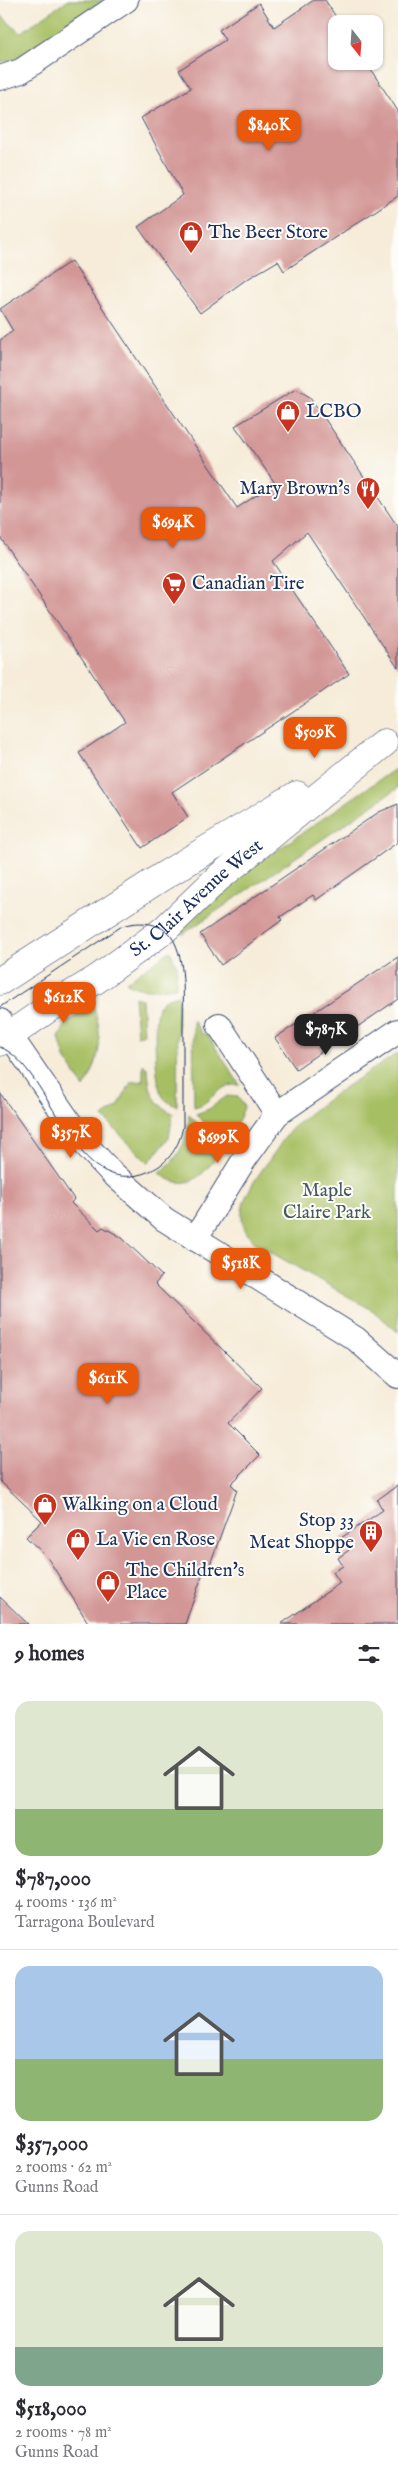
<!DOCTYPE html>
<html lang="en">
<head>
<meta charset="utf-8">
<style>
  :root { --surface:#fff; --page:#f7f7f7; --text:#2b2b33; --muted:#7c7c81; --line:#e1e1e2; --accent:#ea580c }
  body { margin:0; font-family:"IM FELL English",serif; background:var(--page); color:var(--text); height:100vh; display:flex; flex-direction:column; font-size:19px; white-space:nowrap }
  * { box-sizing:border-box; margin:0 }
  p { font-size:16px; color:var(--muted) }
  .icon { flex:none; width:28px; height:28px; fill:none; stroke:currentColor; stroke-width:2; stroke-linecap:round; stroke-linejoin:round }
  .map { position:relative; height:1624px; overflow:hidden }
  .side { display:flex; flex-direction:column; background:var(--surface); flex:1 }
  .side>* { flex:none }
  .needle { width:32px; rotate:163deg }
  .buttons { position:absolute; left:328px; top:15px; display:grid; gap:10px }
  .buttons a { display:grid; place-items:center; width:55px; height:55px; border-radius:10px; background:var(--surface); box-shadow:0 1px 4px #0004; font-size:25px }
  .price { position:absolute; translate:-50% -42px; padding:0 11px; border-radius:10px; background:var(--accent); color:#fff; font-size:16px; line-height:32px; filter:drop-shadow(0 1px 2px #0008) }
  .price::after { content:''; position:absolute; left:50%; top:30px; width:15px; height:11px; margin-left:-8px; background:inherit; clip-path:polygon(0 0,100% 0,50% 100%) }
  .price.on { background:#222; color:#fff }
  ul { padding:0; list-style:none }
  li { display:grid; align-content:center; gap:10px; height:265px; padding:0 15px }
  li+li { border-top:1px solid var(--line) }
  li span { display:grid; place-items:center; height:155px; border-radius:15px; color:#555 }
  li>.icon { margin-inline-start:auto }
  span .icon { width:90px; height:90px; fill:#fffc; stroke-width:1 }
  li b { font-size:21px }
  h2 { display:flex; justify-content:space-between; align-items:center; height:60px; padding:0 15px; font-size:21px }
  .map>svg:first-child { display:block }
  .green { fill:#a7bf64; stroke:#617761 }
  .building { fill:#d29695 }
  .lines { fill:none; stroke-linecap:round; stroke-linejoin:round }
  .minor-casing { stroke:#3c4b70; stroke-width:26 }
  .major-casing { stroke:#3c4b70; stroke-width:29 }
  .minor { stroke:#fff; stroke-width:24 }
  .major { stroke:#fff; stroke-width:28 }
  .tram { stroke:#1b2f5e; stroke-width:1 }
  .labels { text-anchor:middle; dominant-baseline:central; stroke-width:4; stroke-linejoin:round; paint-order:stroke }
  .poi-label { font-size:19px; fill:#1b2f5e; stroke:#fdfcf7; text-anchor:start }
  .street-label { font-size:19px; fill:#1b2f5e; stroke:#fdfcf7 }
  .park-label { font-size:19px; fill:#455a60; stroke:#fdfcf7 }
</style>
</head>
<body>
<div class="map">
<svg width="398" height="1624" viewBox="0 0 398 1624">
  <rect width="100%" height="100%" fill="#fdfcf7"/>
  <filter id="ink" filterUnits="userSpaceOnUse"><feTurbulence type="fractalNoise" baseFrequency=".02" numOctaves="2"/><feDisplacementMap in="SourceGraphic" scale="10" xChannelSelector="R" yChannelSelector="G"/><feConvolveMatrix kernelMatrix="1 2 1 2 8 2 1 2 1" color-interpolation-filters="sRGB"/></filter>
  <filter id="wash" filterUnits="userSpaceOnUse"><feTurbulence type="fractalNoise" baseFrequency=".0096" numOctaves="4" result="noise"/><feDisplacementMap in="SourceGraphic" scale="20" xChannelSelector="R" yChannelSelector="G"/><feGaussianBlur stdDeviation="1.12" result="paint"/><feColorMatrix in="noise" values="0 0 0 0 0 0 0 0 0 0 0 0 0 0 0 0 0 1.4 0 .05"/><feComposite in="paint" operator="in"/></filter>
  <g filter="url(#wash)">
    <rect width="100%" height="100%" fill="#f6ecd9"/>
    <g class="green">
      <polygon points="68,0 103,0 14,60 0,62 0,14 20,33"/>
      <polygon points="398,767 398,788 183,934 180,932 235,879"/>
      <path d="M170 951 177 966 176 987C161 988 138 993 126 982Z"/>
      <path d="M178 995 177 1106C171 1104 165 1101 162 1095 155 1085 153 1016 158 1007 162 999 170 997 178 995Z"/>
      <polygon points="134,997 142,999 144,1034 137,1035"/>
      <path d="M93 1005C104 1035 101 1060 84 1088L65 1058 59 1038 66 1023Z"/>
      <path d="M193 1020 202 1034 206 1033 240 1085C216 1083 213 1104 194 1107Z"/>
      <path d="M398 1053V1332L372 1310 258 1245C223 1217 253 1183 272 1156 280 1145 287 1132 298 1123 328 1096 365 1075 398 1053Z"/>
      <path d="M143 1064 148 1069C149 1089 153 1105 173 1113L169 1138 148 1163 103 1117 118 1106 131 1082 143 1081Z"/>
      <polygon points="227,1096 238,1097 244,1107 239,1120 222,1145 196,1114 209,1109"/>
      <path d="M189 1114 220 1149V1152C204 1175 187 1195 159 1173 180 1158 188 1140 189 1114Z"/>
    </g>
    <g id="blocks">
      <g class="building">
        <polygon points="314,0 325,0 336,17 336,61 365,61 398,111 398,196 284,271 278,261 244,281 200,313 138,227 183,195 141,118 191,88 179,70 225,40 219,30 259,3 274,27"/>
        <polygon points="71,261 237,508 275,483 235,426 296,389 310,397 398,527 398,668 307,532 273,561 349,674 172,792 188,817 142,848 79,753 125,722 0,537 0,340 13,331 0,309"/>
        <polygon points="398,804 398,842 316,900 313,895 280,917 282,920 221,965 200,934 379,812"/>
        <polygon points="398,957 398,999 296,1069 275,1038"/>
        <polygon points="0,1093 74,1199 71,1203 99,1230 103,1227 121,1237 162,1276 155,1284 262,1388 228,1423 260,1455 231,1484 237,1490 208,1570 202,1576 185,1624 89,1624 47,1557 26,1537 42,1521 0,1481"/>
        <polygon points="398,1485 398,1624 281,1624 340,1583 333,1572 343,1566 338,1558 349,1550 341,1538 383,1510 377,1500"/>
        <polygon points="0,1597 28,1624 0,1624"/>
      </g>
    </g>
  </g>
  <g filter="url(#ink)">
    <use href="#blocks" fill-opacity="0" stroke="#3c4b70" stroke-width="1"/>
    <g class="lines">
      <g class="minor-casing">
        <g id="minor">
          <polyline points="0,78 21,71 126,0"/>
          <polyline points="0,1021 83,1142 111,1172 164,1219 356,1339 398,1376"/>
          <polyline points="219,1025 277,1114"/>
          <polyline points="195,1239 244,1160 277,1114 398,1031"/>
        </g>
      </g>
      <g class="major-casing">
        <g id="major">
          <polyline points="0,981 160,878 297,795"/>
          <path id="s1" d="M0 1042 46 1010 97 979 164 930 217 879 384 743"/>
        </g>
      </g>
      <use href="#minor" class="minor"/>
      <use href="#major" class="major"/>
      <path class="tram" d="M0 1007 122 926C140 920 166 922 175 943 186 967 183 1000 183 1026 183 1060 183 1093 183 1126 180 1145 169 1163 150 1171 72 1205 52 1067 0 1047"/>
    </g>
  </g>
  <defs>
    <g id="shop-pin" transform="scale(1.25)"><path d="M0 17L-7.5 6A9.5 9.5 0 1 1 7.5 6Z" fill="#c8321e" stroke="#fdfcf7"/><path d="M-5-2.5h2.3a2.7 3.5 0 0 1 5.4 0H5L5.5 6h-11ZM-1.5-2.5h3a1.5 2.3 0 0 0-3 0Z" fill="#fff"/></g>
    <g id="restaurant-pin" transform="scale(1.25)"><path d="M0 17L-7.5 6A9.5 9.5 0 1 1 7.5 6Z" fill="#c8321e" stroke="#fdfcf7"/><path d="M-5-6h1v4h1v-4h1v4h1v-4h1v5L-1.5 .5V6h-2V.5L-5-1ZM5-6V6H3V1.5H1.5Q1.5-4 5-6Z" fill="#fff"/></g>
    <g id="supermarket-pin" transform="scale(1.25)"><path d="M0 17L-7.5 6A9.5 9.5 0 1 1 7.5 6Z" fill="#c8321e" stroke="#fdfcf7"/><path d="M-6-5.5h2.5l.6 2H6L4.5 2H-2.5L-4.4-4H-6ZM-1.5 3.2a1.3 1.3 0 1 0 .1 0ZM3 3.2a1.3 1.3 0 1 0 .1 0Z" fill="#fff"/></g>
    <g id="building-pin" transform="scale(1.25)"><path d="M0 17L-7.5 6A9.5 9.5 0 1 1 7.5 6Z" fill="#c8321e" stroke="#fdfcf7"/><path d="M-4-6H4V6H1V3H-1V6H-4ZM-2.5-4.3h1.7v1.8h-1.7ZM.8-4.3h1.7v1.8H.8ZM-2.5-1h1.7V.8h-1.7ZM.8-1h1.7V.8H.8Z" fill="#fff"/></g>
  </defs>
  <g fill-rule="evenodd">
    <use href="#shop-pin" x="191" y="233"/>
    <use href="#shop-pin" x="288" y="412"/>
    <use href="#restaurant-pin" x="368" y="489"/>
    <use href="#supermarket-pin" x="174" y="584"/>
    <use href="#shop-pin" x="45" y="1505"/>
    <use href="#building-pin" x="371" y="1532"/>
    <use href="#shop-pin" x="78" y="1540"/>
    <use href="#shop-pin" x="108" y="1582"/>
  </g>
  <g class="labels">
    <g class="poi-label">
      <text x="208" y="233">The Beer Store</text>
      <text x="306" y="412">LCBO</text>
      <text x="350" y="489" text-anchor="end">Mary Brown's</text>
      <text x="192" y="584">Canadian Tire</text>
      <text x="62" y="1505">Walking on a Cloud</text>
      <text x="354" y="1521" text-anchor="end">Stop 33<tspan x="354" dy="22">Meat Shoppe</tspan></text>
      <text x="96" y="1540">La Vie en Rose</text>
      <text x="126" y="1571">The Children's<tspan x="126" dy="22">Place</tspan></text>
    </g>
    <g class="street-label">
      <text stroke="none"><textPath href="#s1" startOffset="244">St. Clair Avenue West</textPath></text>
    </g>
    <g class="park-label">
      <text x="327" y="1191">Maple<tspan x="327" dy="22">Claire Park</tspan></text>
    </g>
  </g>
</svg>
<div class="buttons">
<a><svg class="needle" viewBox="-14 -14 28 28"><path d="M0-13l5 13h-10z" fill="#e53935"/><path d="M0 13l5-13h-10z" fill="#7c7c81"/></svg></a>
</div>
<b class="price" style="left:269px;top:152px">$840K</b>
<b class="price" style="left:173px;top:549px">$694K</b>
<b class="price" style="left:315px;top:759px">$509K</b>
<b class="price" style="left:64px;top:1024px">$612K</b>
<b class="price on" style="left:326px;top:1056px">$787K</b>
<b class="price" style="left:71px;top:1159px">$357K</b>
<b class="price" style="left:218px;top:1164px">$699K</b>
<b class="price" style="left:241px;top:1290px">$518K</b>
<b class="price" style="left:108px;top:1405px">$611K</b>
</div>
<section class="side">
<h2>9 homes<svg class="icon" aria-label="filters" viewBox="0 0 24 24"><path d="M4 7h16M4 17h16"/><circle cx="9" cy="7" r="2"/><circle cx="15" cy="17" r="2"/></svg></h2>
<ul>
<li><span style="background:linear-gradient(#dfe7d0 70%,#8fb573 0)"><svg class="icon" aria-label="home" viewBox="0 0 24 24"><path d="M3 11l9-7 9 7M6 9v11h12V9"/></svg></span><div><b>$787,000</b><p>4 rooms · 136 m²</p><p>Tarragona Boulevard</p></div></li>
<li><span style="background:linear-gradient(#a9c7e8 60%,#8fb573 0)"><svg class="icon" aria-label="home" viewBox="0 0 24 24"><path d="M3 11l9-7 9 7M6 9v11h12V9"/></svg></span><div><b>$357,000</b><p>2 rooms · 62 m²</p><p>Gunns Road</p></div></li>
<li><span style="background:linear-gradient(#dfe7d0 75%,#7fa58c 0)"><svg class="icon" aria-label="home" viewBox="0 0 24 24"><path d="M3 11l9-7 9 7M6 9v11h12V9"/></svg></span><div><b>$518,000</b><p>2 rooms · 78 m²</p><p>Gunns Road</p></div></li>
</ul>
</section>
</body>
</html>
